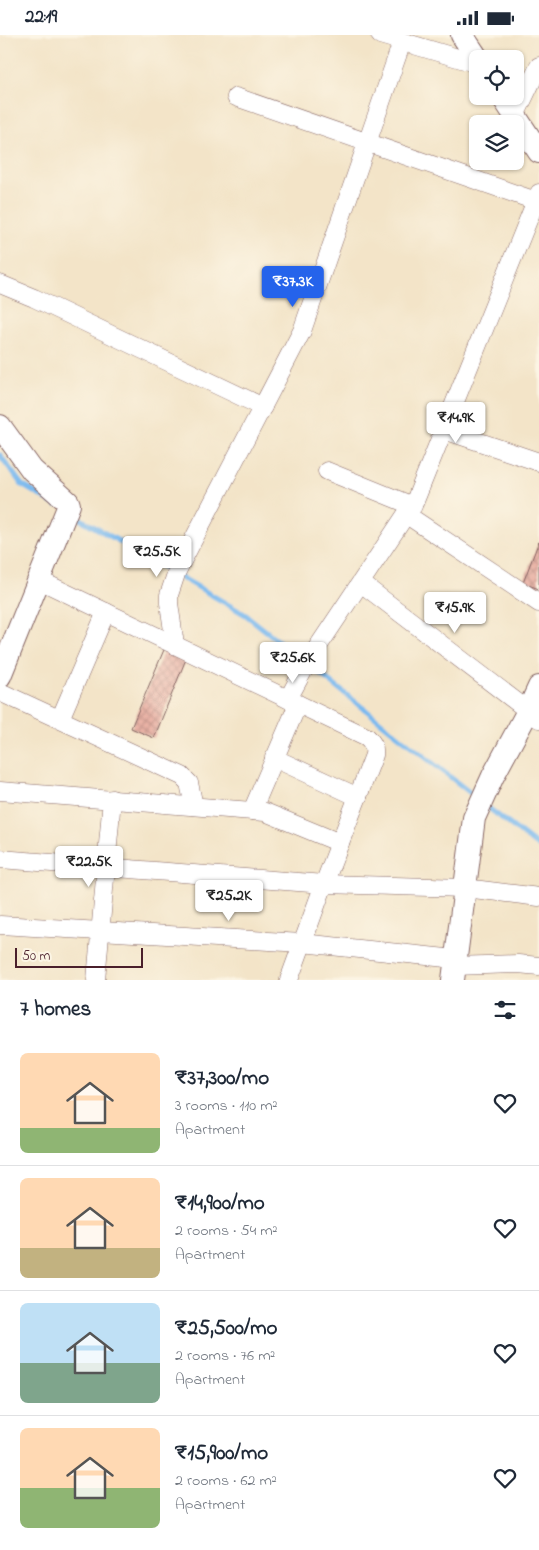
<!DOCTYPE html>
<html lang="en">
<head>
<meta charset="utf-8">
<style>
  :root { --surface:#fff; --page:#f2f2f3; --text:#1f2937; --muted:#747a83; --line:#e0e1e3; --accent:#2563eb }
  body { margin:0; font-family:"Indie Flower",sans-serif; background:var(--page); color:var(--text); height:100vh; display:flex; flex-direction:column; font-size:19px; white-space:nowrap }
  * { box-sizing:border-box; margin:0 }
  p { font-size:16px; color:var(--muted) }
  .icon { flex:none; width:28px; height:28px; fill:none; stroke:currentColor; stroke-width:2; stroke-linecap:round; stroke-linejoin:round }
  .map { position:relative; height:945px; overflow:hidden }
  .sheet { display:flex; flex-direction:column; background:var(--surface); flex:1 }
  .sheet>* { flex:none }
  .tools { position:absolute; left:469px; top:15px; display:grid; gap:10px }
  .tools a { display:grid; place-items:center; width:55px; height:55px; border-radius:8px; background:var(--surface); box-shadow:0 1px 4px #0004; font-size:25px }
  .scale { position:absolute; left:15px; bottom:12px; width:128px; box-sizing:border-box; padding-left:5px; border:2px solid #4a1f2b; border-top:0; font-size:14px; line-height:18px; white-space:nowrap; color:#4a1f2b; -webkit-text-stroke:4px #fcf5e5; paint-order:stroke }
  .price { position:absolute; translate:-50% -42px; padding:0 11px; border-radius:5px; background:#fff; color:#222; font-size:16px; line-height:32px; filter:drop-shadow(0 1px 2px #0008) }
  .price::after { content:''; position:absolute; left:50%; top:30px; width:15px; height:11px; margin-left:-8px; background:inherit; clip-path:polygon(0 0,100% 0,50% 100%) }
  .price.active { background:var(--accent); color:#fff }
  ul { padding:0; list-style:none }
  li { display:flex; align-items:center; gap:15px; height:125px; padding:0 20px }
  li+li { border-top:1px solid var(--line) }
  li span { display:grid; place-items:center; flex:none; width:140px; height:100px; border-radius:8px; color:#555 }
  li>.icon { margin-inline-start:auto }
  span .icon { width:60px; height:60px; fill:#fffc; stroke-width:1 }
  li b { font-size:21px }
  h2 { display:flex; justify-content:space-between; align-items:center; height:60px; padding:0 20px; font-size:21px }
  .status { display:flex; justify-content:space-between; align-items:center; height:35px; padding:0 25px; background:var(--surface); direction:ltr }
  .status svg { height:14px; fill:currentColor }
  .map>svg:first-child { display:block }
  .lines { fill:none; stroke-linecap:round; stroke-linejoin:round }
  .stream { stroke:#7bbaef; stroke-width:5 }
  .building { fill:url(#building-cross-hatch) }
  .minor-casing { stroke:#856462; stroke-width:19 }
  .tertiary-casing { stroke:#856462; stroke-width:24 }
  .minor { stroke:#fff; stroke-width:18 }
  .tertiary { stroke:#fff; stroke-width:22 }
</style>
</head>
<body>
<div class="status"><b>22:19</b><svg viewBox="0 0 49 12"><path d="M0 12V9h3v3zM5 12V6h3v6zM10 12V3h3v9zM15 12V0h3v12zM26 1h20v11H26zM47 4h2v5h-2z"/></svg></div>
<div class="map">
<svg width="539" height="945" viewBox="0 0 539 945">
  <defs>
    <pattern id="building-cross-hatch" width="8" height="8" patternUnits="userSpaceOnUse" patternTransform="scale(1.25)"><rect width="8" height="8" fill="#e5a69a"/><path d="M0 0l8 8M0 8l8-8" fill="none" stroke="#bc877e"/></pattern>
  </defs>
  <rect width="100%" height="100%" fill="#fcf5e5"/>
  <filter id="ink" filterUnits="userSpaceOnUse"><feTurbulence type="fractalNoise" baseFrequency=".02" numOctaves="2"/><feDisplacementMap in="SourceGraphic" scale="10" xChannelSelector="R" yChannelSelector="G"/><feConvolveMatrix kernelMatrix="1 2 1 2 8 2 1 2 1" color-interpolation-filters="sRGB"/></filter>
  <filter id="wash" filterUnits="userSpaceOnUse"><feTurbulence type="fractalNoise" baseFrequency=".0096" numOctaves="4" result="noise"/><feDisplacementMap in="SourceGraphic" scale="20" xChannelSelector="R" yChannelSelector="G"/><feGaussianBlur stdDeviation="1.12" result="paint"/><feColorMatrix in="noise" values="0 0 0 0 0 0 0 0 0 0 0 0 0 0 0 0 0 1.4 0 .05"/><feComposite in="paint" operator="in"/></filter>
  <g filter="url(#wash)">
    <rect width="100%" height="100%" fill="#f3e4c8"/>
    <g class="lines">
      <g class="stream">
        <polyline points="0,420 22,450 56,470"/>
        <polyline points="72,479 246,580 478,764"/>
        <polyline points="486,771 539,812"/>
      </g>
    </g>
    <g id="blocks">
      <g class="building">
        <polygon points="539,506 539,554 523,548"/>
        <polygon points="166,610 188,619 154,703 131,693"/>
      </g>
    </g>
  </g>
  <g filter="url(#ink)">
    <use href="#blocks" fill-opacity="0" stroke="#856462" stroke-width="1"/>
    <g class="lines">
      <g class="minor-casing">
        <g id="minor">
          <polyline points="380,0 478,29"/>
          <polyline points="236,62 536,166"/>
          <polyline points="515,81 539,31"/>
          <polyline points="0,249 34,263 263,372"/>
          <polyline points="444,395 539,427"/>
          <polyline points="327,436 413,471"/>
          <polyline points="407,480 539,568"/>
          <path d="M39 545 367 702C373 708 375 712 374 720L324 849 289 945"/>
          <polyline points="361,548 539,684"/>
          <polyline points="175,610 169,568 169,560 177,536 302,296 402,7"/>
          <polyline points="0,657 182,741 189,748 194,771"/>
          <polyline points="288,664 309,625 415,466 539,158"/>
          <polyline points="60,684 106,577"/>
          <polyline points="274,723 358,762"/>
          <polyline points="0,756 265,777 340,808"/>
          <polyline points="252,776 298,669"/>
          <polyline points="0,824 324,849 465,853 539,862"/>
          <polyline points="0,890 302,908 456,924"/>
          <polyline points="454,931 518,929 539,931"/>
          <polyline points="96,945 112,764"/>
        </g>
      </g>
      <g class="tertiary-casing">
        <g id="tertiary">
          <polyline points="462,0 478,24"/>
          <polyline points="502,61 539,117"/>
          <polyline points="0,391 32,435 68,467 69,470 0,641"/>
          <polyline points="453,945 474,783 493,741 528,676 539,652"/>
        </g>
      </g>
      <use href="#minor" class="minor"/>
      <use href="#tertiary" class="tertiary"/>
    </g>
  </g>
</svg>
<div class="tools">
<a><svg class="icon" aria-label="locate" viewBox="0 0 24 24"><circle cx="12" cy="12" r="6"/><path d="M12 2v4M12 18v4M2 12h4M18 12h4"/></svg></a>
<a><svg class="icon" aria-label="layers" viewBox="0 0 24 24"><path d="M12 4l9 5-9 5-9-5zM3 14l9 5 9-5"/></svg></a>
</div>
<div class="scale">50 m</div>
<b class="price active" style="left:293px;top:273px">₹37.3K</b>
<b class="price" style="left:456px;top:409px">₹14.9K</b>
<b class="price" style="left:157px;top:543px">₹25.5K</b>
<b class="price" style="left:455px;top:599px">₹15.9K</b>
<b class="price" style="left:293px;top:649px">₹25.6K</b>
<b class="price" style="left:89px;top:853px">₹22.5K</b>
<b class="price" style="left:229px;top:887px">₹25.2K</b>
</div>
<section class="sheet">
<h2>7 homes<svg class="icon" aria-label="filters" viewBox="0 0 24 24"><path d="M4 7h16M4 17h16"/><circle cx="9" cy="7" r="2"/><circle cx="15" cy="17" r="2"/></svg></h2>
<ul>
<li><span style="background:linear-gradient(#ffd9b3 75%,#8fb573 0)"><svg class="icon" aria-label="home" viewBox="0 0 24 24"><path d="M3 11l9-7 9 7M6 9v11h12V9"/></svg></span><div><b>₹37,300/mo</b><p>3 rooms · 110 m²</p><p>Apartment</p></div><svg class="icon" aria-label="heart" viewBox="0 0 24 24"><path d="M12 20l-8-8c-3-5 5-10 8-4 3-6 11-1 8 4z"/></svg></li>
<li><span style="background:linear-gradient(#ffd9b3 70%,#c2b280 0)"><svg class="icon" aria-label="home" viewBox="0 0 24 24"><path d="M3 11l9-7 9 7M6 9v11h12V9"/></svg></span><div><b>₹14,900/mo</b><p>2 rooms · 54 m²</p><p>Apartment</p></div><svg class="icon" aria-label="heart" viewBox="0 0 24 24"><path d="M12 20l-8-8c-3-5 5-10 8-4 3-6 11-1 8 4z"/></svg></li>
<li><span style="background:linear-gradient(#bfe0f5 60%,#7fa58c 0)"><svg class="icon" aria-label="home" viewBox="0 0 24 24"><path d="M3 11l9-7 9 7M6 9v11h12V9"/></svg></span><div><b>₹25,500/mo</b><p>2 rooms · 76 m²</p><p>Apartment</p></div><svg class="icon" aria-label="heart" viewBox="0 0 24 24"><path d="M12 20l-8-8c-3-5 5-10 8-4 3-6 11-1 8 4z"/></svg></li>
<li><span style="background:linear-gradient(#ffd9b3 60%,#8fb573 0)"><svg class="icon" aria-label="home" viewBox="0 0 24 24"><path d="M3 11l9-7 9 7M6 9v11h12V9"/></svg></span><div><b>₹15,900/mo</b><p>2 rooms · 62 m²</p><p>Apartment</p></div><svg class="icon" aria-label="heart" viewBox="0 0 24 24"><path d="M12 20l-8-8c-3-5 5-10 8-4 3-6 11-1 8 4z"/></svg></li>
</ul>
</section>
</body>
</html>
